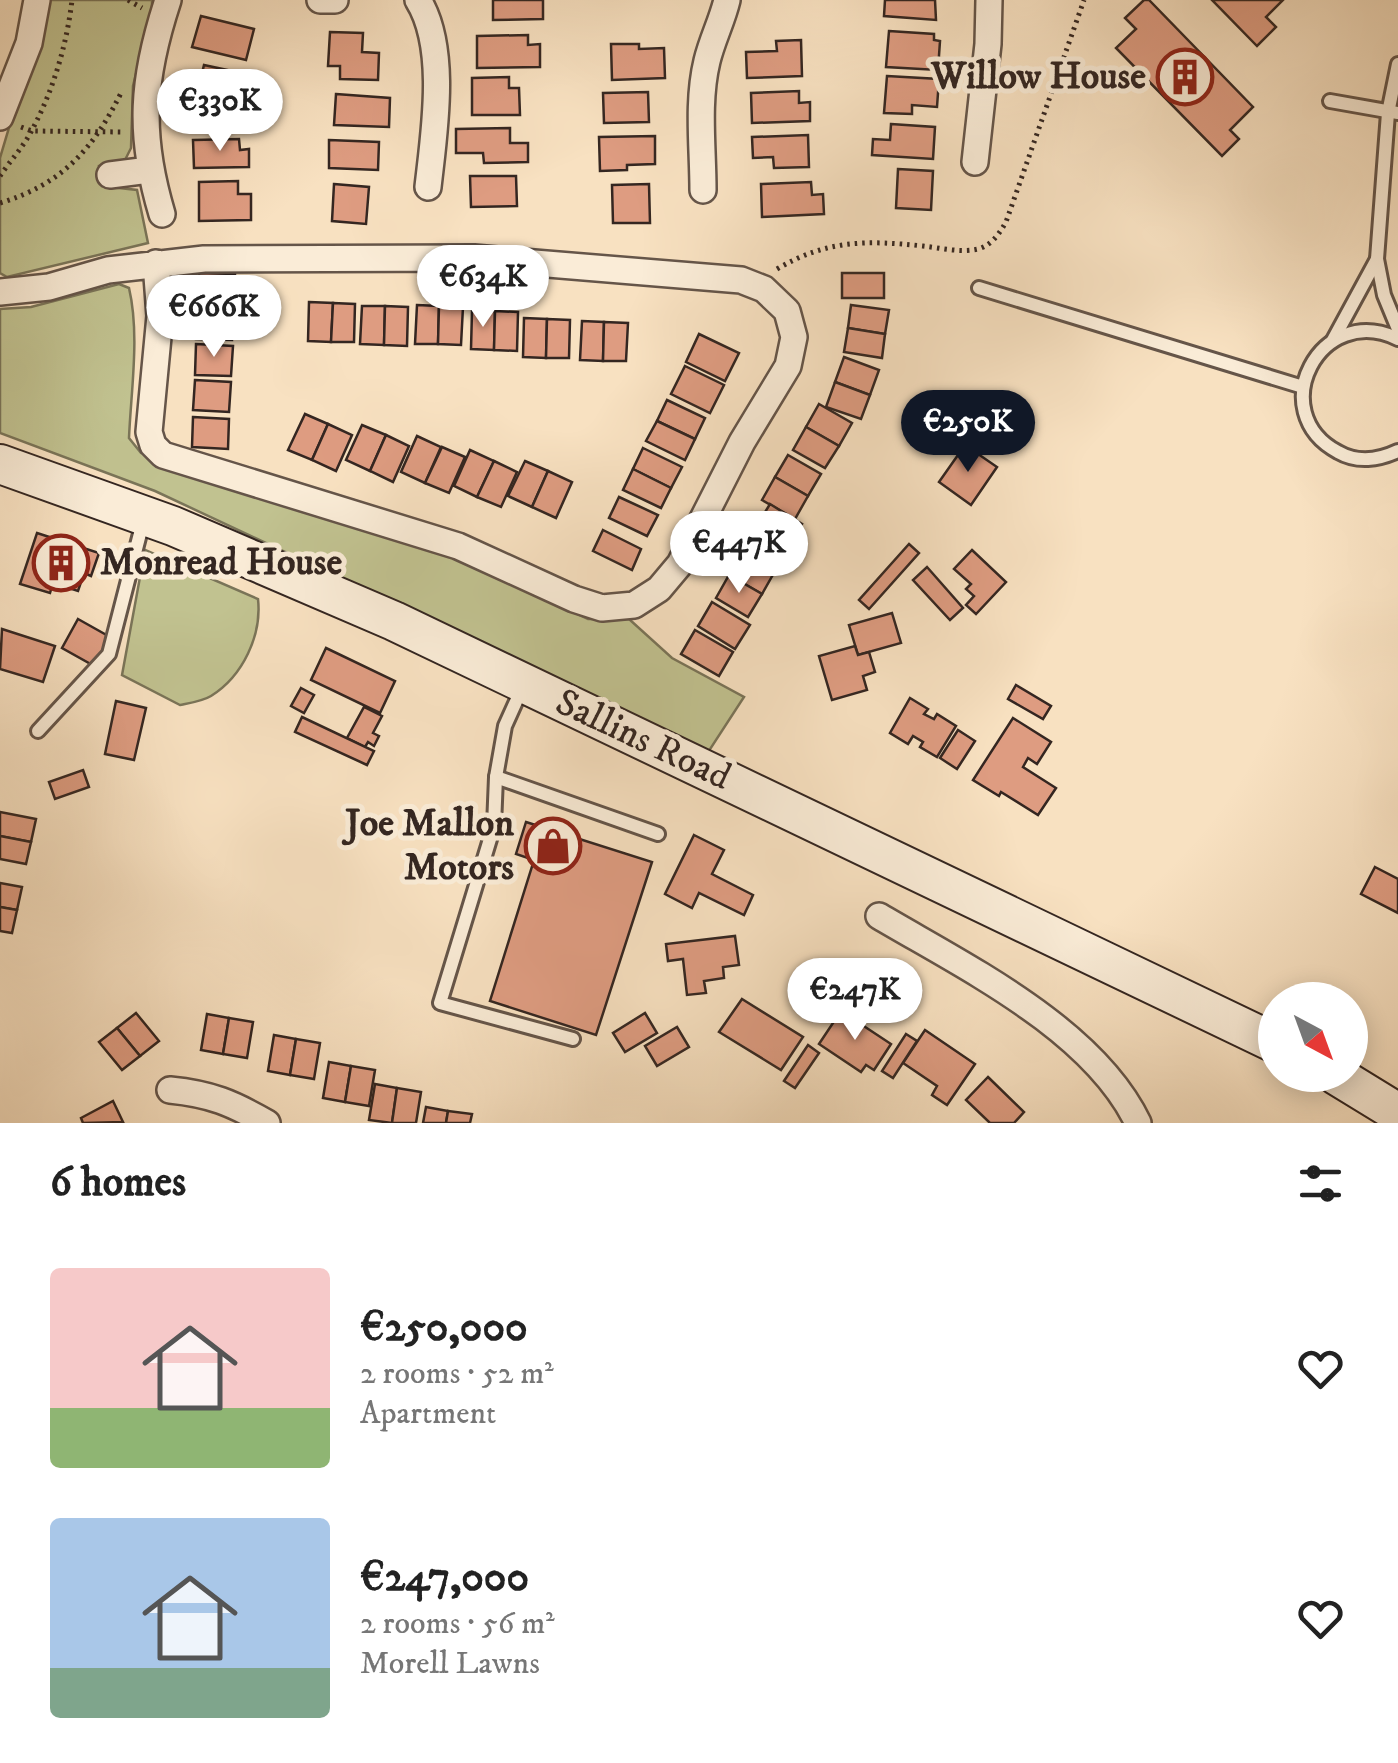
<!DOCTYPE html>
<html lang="en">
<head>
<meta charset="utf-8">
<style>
  :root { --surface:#fff; --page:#f2f2f2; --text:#222; --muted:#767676; --accent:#111827 }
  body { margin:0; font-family:"IM FELL DW Pica",serif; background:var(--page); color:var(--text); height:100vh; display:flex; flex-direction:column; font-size:38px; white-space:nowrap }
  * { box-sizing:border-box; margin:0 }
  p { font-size:32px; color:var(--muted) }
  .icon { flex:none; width:55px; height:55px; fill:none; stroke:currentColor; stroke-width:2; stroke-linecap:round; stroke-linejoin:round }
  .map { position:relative; height:1123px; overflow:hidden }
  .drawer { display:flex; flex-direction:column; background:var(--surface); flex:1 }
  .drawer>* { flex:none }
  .needle { width:65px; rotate:139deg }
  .controls { position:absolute; left:1258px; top:982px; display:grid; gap:20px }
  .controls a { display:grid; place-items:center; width:110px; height:110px; border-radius:50%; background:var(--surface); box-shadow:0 5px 25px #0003; font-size:50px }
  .price { position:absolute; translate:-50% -85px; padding:0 22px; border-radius:35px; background:#fff; color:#222; font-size:32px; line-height:65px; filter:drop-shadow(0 2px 5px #0008) }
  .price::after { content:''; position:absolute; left:50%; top:60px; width:30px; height:22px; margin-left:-15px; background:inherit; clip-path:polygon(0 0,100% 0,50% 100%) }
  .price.on { background:var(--accent); color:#fff }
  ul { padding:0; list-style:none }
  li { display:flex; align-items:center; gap:30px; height:250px; padding:0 50px }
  li span { display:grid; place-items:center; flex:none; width:280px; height:200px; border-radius:10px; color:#555 }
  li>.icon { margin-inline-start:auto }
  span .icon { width:120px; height:120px; fill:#fffc; stroke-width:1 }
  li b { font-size:42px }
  h2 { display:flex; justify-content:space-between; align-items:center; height:120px; padding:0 50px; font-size:42px }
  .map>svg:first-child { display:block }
  .green { fill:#c1c290; stroke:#7a7458; stroke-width:2.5 }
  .building { fill:#de9c81; stroke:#342621; stroke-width:2.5 }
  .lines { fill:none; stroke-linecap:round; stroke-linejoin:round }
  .lane-casing { stroke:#655549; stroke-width:18 }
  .street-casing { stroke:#655549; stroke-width:30 }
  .secondary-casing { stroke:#342621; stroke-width:42 }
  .path { stroke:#342621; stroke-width:5; stroke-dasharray:2.5 5; stroke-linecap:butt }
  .lane { stroke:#faecd7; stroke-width:12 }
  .street { stroke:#faecd7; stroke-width:25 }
  .secondary { stroke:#faecd7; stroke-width:38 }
  .labels { text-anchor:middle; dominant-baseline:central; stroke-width:10; stroke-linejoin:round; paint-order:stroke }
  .poi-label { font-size:38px; font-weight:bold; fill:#342621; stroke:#faecd7; text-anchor:end }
  .street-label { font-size:38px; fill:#342621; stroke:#faecd7 }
</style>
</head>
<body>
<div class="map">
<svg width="1398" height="1123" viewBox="0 0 1398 1123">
  <rect width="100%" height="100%" fill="#f8e1c1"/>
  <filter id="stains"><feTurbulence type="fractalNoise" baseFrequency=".002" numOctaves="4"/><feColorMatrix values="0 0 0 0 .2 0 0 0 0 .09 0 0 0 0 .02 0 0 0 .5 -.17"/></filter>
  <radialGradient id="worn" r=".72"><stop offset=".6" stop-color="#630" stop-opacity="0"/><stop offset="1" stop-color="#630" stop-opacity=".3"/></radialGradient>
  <g class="green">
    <polygon points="47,0 152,0 152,10 133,86 131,148 125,160 99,166 102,186 137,190 148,243 7,277 0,273 0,158"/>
    <path d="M119 284 129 288C140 335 131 390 129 438L141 453 423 542 588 619H629L672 658 744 697 705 757 488 647 155 491 0 433V309L31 307Z"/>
    <path d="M145 550 258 599C262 635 243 676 211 696 203 701 190 703 180 705L122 675Z"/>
  </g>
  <g class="building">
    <polygon points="493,0 543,0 543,19 493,20"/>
    <polygon points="885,0 935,0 936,20 884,16"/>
    <polygon points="1144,0 1149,0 1253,107 1230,130 1239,139 1222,156 1116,48 1136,29 1125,18"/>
    <polygon points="1212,0 1283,0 1266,17 1276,27 1257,46"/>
    <polygon points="201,16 254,29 246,60 192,47"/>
    <polygon points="889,31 934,34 934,40 940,41 938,70 886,67"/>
    <polygon points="330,32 363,33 362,52 379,53 378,80 340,79 340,66 328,66"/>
    <polygon points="528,35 528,45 540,44 540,67 477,68 477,36"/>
    <polygon points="801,40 802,76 747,78 746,52 777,51 776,41"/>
    <polygon points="611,44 639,44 639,49 664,48 665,78 612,80"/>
    <polygon points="204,65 246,74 239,104 248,106 244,123 203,113 208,92 198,90"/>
    <polygon points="887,76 939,79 937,107 912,105 912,114 884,113"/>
    <polygon points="509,77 509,88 519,88 520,115 472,115 472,78"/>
    <polygon points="799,91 799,103 810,102 810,121 752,123 751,93"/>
    <polygon points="648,92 649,122 604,123 603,93"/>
    <polygon points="336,94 390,98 389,127 334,125"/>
    <polygon points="891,124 935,127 933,159 872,155 873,139 890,140"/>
    <polygon points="510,128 510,143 528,143 528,162 484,163 483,153 456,153 456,129"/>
    <polygon points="808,135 809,167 774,168 773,157 753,158 752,137"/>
    <polygon points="655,136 655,164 627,165 627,170 600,171 599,137"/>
    <polygon points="239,139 240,150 249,149 249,167 194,168 193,140"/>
    <polygon points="329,140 379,142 378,170 329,168"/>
    <polygon points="898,169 933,171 931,210 896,208"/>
    <polygon points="470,176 516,176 517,206 471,207"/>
    <polygon points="238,181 238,194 251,194 251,220 199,221 199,182"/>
    <polygon points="811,182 812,195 823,194 824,214 762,217 761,184"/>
    <polygon points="334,184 369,187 366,224 332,221"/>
    <polygon points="649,184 650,223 613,223 612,185"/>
    <polygon points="199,273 235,274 233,305 197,303"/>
    <rect x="842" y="273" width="42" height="25"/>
    <polygon points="309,302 333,303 331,342 308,341"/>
    <polygon points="333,303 355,304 354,342 331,342"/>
    <polygon points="417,305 439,306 438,344 415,344"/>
    <polygon points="851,305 889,310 885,334 848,328"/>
    <polygon points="362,306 385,306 384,345 360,344"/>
    <polygon points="385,306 408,307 407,346 384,345"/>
    <polygon points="439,306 463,307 461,345 438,344"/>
    <polygon points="197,309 233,311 232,340 196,339"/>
    <polygon points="472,311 495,311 494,350 471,349"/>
    <polygon points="495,311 518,312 517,351 494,350"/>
    <polygon points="524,318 547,319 546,358 523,357"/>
    <polygon points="547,319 570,320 569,358 546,358"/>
    <polygon points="582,321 604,322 603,361 580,360"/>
    <polygon points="604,322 628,323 626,361 603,361"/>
    <polygon points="848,328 885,334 882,358 844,352"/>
    <polygon points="699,334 739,353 725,381 686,362"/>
    <polygon points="196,344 233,346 231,376 195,375"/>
    <polygon points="844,357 879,370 870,395 835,382"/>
    <polygon points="685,366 724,385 710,413 671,394"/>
    <polygon points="195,380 231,382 229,412 193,410"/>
    <polygon points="835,382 870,395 861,419 826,407"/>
    <polygon points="667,400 705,418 695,439 657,421"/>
    <polygon points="819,404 852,423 839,446 806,427"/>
    <polygon points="305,414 328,424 312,460 288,450"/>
    <polygon points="193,417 229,419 228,449 192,447"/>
    <polygon points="657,421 695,439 685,460 646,441"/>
    <polygon points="328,424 352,435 336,471 312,460"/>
    <polygon points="362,425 386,435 370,471 346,460"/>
    <polygon points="806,427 839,446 825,468 793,450"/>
    <polygon points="386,435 409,446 393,482 370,471"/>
    <polygon points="417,436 441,447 425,483 401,472"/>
    <polygon points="965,445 997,467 971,505 939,482"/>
    <polygon points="442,447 465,457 449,493 425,483"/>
    <polygon points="643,448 682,467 671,488 633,469"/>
    <polygon points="470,450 494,461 477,497 454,486"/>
    <polygon points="788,455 821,474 808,496 775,477"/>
    <polygon points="494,461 517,472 501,507 477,497"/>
    <polygon points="525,461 548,471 532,507 508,496"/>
    <polygon points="633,469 671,488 661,508 623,490"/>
    <polygon points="548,471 572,482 556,518 532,507"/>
    <polygon points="775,477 808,496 795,519 762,500"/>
    <polygon points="619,497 658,515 647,536 609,518"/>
    <polygon points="770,504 802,524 789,546 756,527"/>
    <polygon points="756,527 789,546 776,569 743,550"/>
    <polygon points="603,530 641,549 632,570 593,551"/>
    <polygon points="37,533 99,553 91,576 84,573 78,591 53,583 50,593 20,584"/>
    <polygon points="909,544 919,553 869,609 859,600"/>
    <polygon points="972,550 1006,582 976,614 966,605 974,596 966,589 971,584 954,569"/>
    <polygon points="742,552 775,571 762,594 729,575"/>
    <polygon points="927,567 963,608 950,620 913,580"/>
    <polygon points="729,575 762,594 748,617 716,598"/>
    <polygon points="712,602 750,625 735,649 698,626"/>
    <polygon points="892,613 901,643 858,655 849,625"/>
    <polygon points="78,619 110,637 96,667 62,648"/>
    <polygon points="2,629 55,646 43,682 0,669"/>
    <polygon points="695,630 733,652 719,676 681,654"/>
    <polygon points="855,646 858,655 869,652 875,672 863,676 867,690 832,700 819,656"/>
    <polygon points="326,648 395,681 380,713 311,680"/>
    <polygon points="1016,685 1051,706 1043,719 1008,699"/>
    <polygon points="301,688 314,695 304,713 291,706"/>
    <polygon points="910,698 928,709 924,714 934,719 937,714 956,726 937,757 920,747 923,742 913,736 908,744 890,733"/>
    <polygon points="116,701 146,708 134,760 105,754"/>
    <polygon points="364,707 382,716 373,733 379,736 374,746 368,742 365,747 347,738"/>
    <polygon points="302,717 374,751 367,765 295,732"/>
    <polygon points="1013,718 1051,742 1037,764 1028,758 1023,767 1056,788 1038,815 1001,792 999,796 973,780"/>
    <polygon points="958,730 975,741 957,769 940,758"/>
    <polygon points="83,770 89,787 55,799 49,782"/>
    <polygon points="0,812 36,819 31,842 0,836"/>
    <polygon points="526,822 652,862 596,1035 490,1001 534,860 516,854"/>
    <polygon points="694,835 724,850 712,874 753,895 744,915 699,893 692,908 665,894"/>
    <polygon points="0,836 31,842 26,864 0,859"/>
    <polygon points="1375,867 1398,879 1398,913 1361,894"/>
    <polygon points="0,883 22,887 17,910 0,907"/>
    <polygon points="0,907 17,910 12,933 0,931"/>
    <polygon points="735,936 739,965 723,967 724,978 704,981 706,993 687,995 683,959 668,961 666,944"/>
    <polygon points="742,999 803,1037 781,1070 719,1032"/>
    <polygon points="841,1011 891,1044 874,1070 866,1065 861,1072 819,1044"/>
    <polygon points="136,1013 159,1041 140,1056 117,1028"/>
    <polygon points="645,1013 657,1033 625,1052 613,1033"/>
    <polygon points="207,1014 229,1018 223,1054 201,1050"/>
    <polygon points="229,1018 253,1022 247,1058 223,1054"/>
    <polygon points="677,1027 689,1047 657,1066 645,1046"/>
    <polygon points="117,1028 140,1056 122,1070 99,1042"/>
    <polygon points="925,1030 975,1064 947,1105 932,1095 937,1086 903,1063"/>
    <polygon points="906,1034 917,1041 893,1078 882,1071"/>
    <polygon points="274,1035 296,1039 290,1075 268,1071"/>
    <polygon points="296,1039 320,1043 314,1079 290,1075"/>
    <polygon points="808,1045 819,1053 795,1088 784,1081"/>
    <polygon points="329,1062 351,1066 345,1102 323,1098"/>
    <polygon points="351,1066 375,1070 369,1106 345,1102"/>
    <polygon points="988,1077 1024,1112 1014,1123 990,1123 966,1100"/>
    <polygon points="375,1084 397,1088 392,1123 369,1120"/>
    <polygon points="397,1088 421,1092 416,1123 392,1123"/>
    <polygon points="113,1101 123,1122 83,1123 81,1118"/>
    <polygon points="426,1107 448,1111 446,1123 423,1123"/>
    <polygon points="448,1111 472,1114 470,1123 446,1123"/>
  </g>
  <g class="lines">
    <g class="lane-casing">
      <g id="lane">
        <polyline points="1398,64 1388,113 1377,259 1384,295 1398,329"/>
        <polyline points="1330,101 1398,113"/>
        <polyline points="979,288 1303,387"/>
        <path d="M1398 339C1320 301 1263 412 1338 452 1357 463 1379 460 1398 451"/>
        <polyline points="1333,340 1377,259"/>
        <polyline points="523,686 505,726 496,777 494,826 440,1003 573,1039"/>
        <polyline points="38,731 109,654 144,518"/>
        <polyline points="496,777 658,834"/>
      </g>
    </g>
    <g class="street-casing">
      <g id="street">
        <polyline points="320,0 335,0"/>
        <path d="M418 0C448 48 434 133 428 187"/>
        <polyline points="0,117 29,43 37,0"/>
        <polyline points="975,162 988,44 989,0"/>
        <polyline points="110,175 149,170"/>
        <path d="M703 190C703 148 697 102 707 61 712 40 722 21 727 0"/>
        <path d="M162 214C138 134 142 79 168 0"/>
        <polyline points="0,292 49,287 108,270 204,259 474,258 741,280 764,289 787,311 794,337 788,366 742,442 680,564 659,589 634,605 602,608 574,599 458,546 163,455 153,445 149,432 160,316 156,263"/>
        <path d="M879 916C965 967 1093 1029 1138 1123"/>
        <path d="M170 1090C211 1094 232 1103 267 1123"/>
      </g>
    </g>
    <g class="secondary-casing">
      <g id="secondary">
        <polyline points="0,464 173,526 394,621 1275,1043"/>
        <polyline points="1336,1075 1398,1113"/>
      </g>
    </g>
    <g class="path">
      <polyline points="128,0 142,8"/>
      <polyline points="21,127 32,131 124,132"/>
      <path d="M0 176C10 161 24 146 32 130 53 91 67 44 72 0"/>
      <path d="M0 203C63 184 94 148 122 91"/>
      <path d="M777 269C826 240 866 240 923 246 940 248 961 253 978 249 992 245 999 234 1006 222L1084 0"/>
    </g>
    <use href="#lane" class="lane"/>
    <use href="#street" class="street"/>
    <use href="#secondary" class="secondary"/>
  </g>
  <defs>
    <g id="building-ring" transform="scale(2.875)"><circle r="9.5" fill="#faecd7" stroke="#8f2418" stroke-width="1.5"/><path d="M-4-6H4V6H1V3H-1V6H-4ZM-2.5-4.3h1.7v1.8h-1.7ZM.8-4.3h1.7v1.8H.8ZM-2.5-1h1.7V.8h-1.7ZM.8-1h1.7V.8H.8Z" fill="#8f2418"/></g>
    <g id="shop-ring" transform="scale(2.875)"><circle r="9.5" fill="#faecd7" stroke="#8f2418" stroke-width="1.5"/><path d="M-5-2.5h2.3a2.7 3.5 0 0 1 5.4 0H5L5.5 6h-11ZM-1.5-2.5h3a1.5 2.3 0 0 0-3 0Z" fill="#8f2418"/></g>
  </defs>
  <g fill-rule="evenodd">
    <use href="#building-ring" x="1185" y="77"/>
    <use href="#building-ring" x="61" y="563"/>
    <use href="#shop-ring" x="553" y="846"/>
  </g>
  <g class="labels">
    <g class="poi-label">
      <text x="1146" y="77">Willow House</text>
      <text x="100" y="563" text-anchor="start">Monread House</text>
      <text x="514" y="824">Joe Mallon<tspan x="514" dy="44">Motors</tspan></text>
    </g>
    <g class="street-label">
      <text transform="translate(643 740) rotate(25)">Sallins Road</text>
    </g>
  </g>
  <rect width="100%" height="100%" filter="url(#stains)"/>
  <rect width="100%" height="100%" fill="url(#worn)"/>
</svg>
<div class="controls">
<a><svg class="needle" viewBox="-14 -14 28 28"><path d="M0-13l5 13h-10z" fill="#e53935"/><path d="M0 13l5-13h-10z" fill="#767676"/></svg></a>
</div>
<b class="price" style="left:220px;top:154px">€330K</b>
<b class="price" style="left:483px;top:330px">€634K</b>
<b class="price" style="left:214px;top:360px">€666K</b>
<b class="price on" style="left:968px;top:475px">€250K</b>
<b class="price" style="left:739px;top:596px">€447K</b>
<b class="price" style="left:855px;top:1043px">€247K</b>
</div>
<section class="drawer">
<h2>6 homes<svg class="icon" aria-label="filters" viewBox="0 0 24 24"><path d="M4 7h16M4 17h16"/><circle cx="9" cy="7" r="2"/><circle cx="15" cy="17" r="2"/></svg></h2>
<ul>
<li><span style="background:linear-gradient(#f6c9c9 70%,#8fb573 0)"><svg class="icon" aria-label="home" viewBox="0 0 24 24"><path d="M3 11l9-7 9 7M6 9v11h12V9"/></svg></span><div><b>€250,000</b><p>2 rooms · 52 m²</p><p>Apartment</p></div><svg class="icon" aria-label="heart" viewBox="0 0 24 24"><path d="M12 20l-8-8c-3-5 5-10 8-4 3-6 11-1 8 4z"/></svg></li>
<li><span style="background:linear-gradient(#a9c7e8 75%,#7fa58c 0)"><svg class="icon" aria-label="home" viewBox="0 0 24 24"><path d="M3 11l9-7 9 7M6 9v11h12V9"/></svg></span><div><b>€247,000</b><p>2 rooms · 56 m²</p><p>Morell Lawns</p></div><svg class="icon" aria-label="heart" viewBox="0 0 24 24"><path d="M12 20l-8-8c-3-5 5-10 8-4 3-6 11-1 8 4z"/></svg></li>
</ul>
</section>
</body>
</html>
